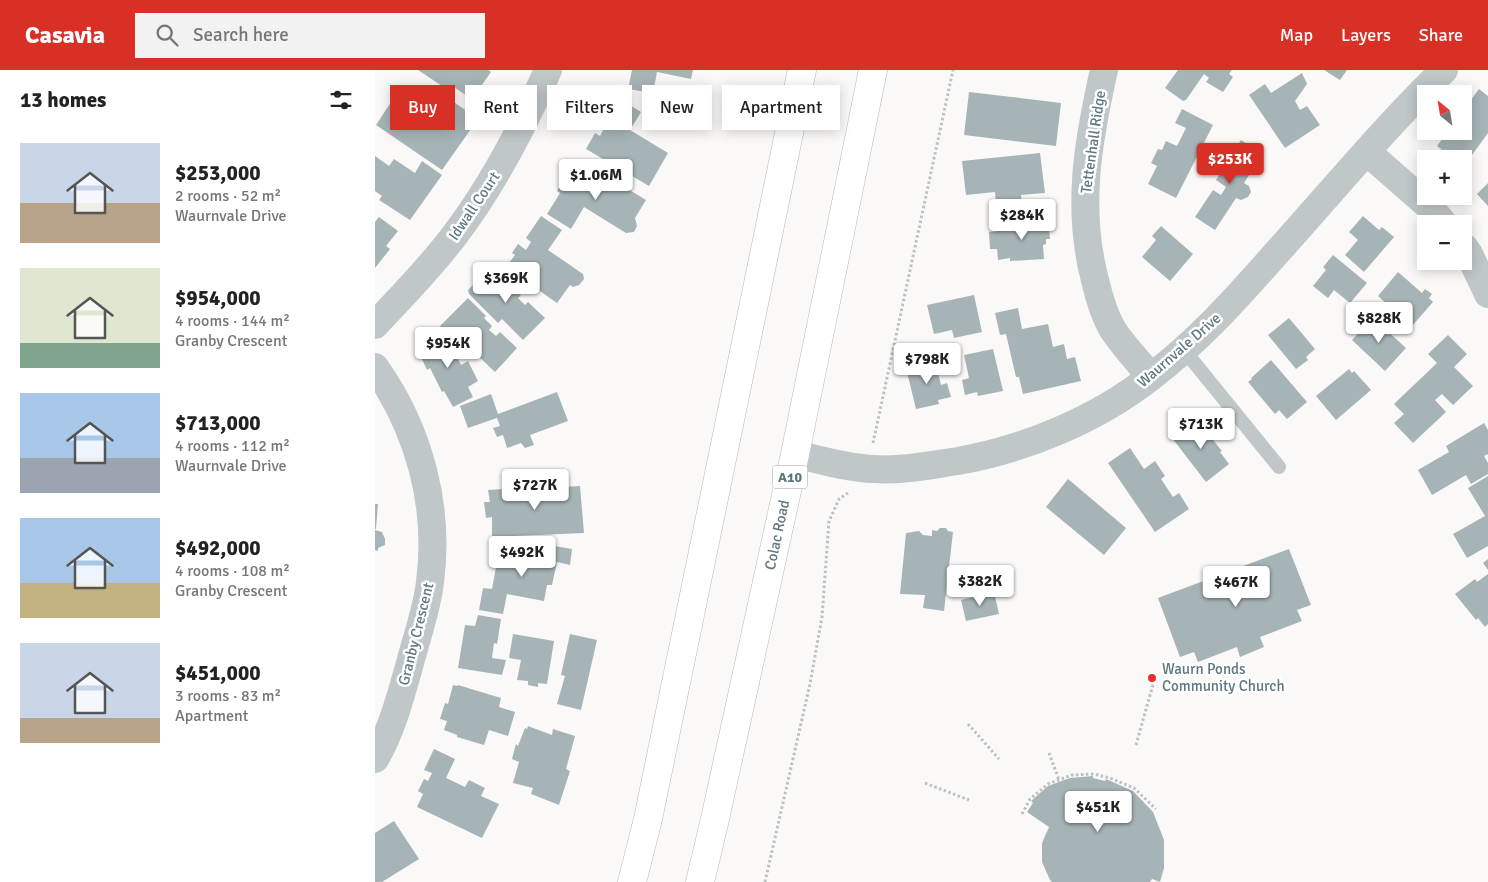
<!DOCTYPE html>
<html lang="en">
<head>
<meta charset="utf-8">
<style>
  :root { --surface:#fff; --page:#f2f2f2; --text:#222; --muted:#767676; --accent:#d93025 }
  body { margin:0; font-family:Signika,sans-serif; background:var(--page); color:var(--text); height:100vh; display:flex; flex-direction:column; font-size:19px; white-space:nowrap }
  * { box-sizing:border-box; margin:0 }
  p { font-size:16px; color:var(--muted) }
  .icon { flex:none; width:28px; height:28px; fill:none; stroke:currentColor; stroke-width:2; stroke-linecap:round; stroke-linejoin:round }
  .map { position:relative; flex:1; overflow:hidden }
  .drawer { display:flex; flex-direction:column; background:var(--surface); width:375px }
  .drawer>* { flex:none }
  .guide { position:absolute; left:15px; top:15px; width:475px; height:45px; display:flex; gap:10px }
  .needle { width:32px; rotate:330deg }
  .fabs { position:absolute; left:1042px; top:15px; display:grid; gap:10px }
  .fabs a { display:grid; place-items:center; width:55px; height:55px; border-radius:0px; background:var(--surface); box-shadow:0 2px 12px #0003; font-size:25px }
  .price { position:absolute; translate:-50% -42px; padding:0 11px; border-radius:5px; background:#fff; color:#222; font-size:16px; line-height:32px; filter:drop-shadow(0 1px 2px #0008) }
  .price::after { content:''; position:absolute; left:50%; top:30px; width:15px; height:11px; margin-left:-8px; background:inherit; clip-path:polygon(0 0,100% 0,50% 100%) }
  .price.current { background:var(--accent); color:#fff }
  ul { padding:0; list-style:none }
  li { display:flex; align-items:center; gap:15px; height:125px; padding:0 20px }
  li span { display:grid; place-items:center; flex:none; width:140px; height:100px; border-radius:0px; color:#555 }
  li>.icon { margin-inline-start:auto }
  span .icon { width:60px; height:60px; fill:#fffc; stroke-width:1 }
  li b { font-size:21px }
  h2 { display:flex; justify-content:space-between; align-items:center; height:60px; padding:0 20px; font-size:21px }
  .pill { padding:0 18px; border-radius:0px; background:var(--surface); box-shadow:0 2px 12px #0003; font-size:18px; line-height:45px }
  .pill.current { background:var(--accent); color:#fff }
  header { display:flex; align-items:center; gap:30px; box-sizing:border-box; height:70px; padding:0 25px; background:var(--accent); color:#fff }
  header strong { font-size:24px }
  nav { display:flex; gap:28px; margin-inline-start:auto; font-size:18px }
  .search { width:350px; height:45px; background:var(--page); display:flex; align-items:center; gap:12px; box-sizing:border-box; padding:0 18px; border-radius:0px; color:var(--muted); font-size:19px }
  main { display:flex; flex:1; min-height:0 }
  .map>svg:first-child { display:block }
  .building { fill:#a7b4b7 }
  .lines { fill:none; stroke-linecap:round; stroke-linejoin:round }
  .trunk-casing { stroke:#b3babc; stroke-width:29 }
  .path { stroke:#bcc1c3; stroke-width:3; stroke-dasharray:2.5 2.5; stroke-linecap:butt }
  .service { stroke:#c0c7c9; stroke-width:14 }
  .minor { stroke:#c0c7c9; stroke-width:28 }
  .tertiary { stroke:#c0c7c9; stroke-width:28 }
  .trunk { stroke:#fff; stroke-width:28 }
  .poi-dot { fill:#eb2f26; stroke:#fff; stroke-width:2 }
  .labels { text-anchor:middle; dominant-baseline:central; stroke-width:5; stroke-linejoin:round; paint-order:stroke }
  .shield { fill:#fff; stroke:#8e9fa5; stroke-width:1 }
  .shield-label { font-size:14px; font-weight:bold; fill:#5e767e }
  .street-label { font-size:15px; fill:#5e767e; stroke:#fff }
  .poi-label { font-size:15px; fill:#5e767e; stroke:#fff; text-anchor:start }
</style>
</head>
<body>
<header>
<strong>Casavia</strong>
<div class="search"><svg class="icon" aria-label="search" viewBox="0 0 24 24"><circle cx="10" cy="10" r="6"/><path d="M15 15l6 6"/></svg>Search here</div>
<nav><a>Map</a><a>Layers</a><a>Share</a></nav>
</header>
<main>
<section class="drawer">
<h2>13 homes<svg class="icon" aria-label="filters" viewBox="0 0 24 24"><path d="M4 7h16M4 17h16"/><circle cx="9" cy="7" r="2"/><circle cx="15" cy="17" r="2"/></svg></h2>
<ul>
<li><span style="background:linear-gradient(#c9d6e8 60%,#b9a48a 0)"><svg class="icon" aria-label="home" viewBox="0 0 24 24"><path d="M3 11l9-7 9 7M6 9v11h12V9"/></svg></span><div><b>$253,000</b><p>2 rooms · 52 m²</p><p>Waurnvale Drive</p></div></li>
<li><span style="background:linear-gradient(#dfe7d0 75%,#7fa58c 0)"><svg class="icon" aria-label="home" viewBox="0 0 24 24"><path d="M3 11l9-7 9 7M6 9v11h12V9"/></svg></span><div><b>$954,000</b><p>4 rooms · 144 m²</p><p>Granby Crescent</p></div></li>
<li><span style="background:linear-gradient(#a9c7e8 65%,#9aa5b1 0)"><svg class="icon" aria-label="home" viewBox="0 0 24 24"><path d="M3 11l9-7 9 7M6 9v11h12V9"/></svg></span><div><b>$713,000</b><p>4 rooms · 112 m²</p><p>Waurnvale Drive</p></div></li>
<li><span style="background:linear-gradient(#a9c7e8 65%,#c2b280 0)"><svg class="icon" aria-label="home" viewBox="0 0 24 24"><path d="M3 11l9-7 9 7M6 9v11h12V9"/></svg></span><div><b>$492,000</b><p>4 rooms · 108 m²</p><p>Granby Crescent</p></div></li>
<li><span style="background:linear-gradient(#c9d6e8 75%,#b9a48a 0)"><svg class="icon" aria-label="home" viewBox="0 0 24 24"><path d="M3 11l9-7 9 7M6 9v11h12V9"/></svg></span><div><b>$451,000</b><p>3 rooms · 83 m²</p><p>Apartment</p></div></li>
</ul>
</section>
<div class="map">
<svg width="1113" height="812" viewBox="0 0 1113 812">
  <rect width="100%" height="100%" fill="#faf9f7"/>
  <g class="building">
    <polygon points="43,0 114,0 116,2 106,16 104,15 95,28 76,15 73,20"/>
    <polygon points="257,0 318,0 316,9 282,2 278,23 253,19"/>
    <polygon points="803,0 857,0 854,4 858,7 848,22 831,12 834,8 829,4 811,30 808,31 790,18"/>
    <polygon points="949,0 972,0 965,10"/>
    <polygon points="927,3 932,14 920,31 925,40 932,36 945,55 910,78 874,25 890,14 896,23"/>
    <polygon points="1104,19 1113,26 1113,63 1089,96 1089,89 1079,89 1062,76 1073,61 1089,61 1089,39"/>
    <polygon points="594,22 686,33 681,76 589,65"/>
    <polygon points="36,26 49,35 52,30 65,39 62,44 66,46 76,30 103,49 67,100 1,55 18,29 28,37"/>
    <polygon points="245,29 266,42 255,60 293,83 274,116 211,79 220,63 225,66"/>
    <polygon points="807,39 838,55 801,128 773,114 782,96 776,93 783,79 787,80 791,71 802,76 811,58 800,53"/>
    <polygon points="866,70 887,84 869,113 874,116 876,122 873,127 866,130 861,128 840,160 820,147 838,120 846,125 851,117 841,110"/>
    <polygon points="665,83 670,123 646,125 648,143 622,145 620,122 591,125 587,91"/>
    <polygon points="0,86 14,96 19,89 40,103 47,91 67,105 35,150 4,130 7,126 0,121"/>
    <polygon points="196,97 218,110 222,103 227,107 228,104 271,130 260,148 262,156 259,162 251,163 209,137 196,159 172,144 185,123 182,121"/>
    <polygon points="1113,113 1113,136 1102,124"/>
    <polygon points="673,145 675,169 671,169 671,174 668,175 669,189 635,191 635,188 623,190 622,179 615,179 614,162 659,157 657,146"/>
    <polygon points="166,146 187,160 173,180 208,204 209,209 204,215 198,217 195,215 182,233 131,197 140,185 137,183 143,174 151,180 156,172 151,168"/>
    <polygon points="988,146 1004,160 1007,157 1019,167 989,202 970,185 983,170 974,162"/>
    <polygon points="4,147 23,161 11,176 15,179 0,198 0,152"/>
    <polygon points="786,156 818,184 795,211 767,187 781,170 777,166"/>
    <polygon points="958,185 992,213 975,233 959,220 953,228 938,216 951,200 948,197"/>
    <polygon points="122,198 139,214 137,216 146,225 143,228 150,235 153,232 170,248 148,270 127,249 123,253 94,224 93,220 98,215 105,216"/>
    <polygon points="1023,202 1047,223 1050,219 1057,224 1054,228 1058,232 1037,256 1003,226"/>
    <polygon points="599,225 607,262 579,268 577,260 559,264 552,235"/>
    <polygon points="93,228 111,246 109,248 117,256 114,260 121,266 125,262 142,278 120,302 98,281 98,273 89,265 82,272 65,256"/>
    <polygon points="643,238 647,259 673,254 678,277 689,274 692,289 700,287 706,311 648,324 644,307 641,307 631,264 625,265 620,243"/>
    <polygon points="914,248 940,279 931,287 933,290 921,299 893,265"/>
    <polygon points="998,248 1031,278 1010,301 977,270"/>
    <polygon points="1073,265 1092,284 1079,297 1098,316 1078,335 1067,324 1060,330 1071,342 1038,373 1019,353 1029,344 1019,334 1062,293 1053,284"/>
    <polygon points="56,267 74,270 86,295 93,291 103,311 93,317 98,327 78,337 69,321 67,322 55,298 52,300 47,289 49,287 46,282 42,281 40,277 42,272"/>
    <polygon points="618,279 628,321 603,326 602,322 590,325 587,310 594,308 589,285"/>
    <polygon points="896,290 932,332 912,349 904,340 900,344 873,312 877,309 876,308"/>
    <polygon points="560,291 566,315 572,313 576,327 563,330 564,334 541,339 531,298"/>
    <polygon points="974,299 977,303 979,301 996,320 961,350 941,326"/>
    <polygon points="182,322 193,351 155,365 159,375 150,378 146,373 132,378 128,365 122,367 118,358 125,356 122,348 93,358 85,336 116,324 123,344"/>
    <polygon points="821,349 847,381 845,382 854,394 831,412 797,368"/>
    <polygon points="1109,353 1113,360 1113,384 1109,386 1113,393 1113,404 1096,414 1091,405 1057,425 1043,400 1074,382 1071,376"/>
    <polygon points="755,378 769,399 780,391 790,406 786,409 798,427 804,423 814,439 780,462 733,393"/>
    <polygon points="1113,406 1113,476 1092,488 1078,464 1110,446 1093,418"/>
    <polygon points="693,409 751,458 729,485 671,437"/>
    <polygon points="156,414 156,419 205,416 209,463 117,467 117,447 111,448 109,432 115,432 113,420 128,419 127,415"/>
    <polygon points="0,434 3,434 1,459 0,459"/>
    <polygon points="565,458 571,458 573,461 578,462 569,541 548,538 550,525 525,524 531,463 544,461 548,465 557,466 557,460 562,461"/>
    <polygon points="0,460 7,462 10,469 10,475 3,478 3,481 0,480"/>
    <polygon points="173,475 197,479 195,495 182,492 177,515 172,515 169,531 132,524 128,544 104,540 108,518 117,519 124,481 170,490"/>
    <polygon points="914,479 936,535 922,540 927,551 885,567 889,577 865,587 862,577 823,592 819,582 805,587 783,528"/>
    <polygon points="1113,489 1113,500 1108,493"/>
    <polygon points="1113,504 1113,554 1110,557 1103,548 1101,550 1080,524 1100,509 1102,512"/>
    <polygon points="619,522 624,544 591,551 586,530"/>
    <polygon points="103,545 126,549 122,574 119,573 117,588 131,590 127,605 83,598 90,555 100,556"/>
    <polygon points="138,564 179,571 172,614 163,613 163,617 153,615 153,611 142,610 146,590 134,588"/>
    <polygon points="195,564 222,570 206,640 182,634 190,606 186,605"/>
    <polygon points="78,615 82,616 83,615 126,628 124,637 140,642 133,666 114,660 109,675 82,667 82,665 69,660 72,651 65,649 70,633 73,634"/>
    <polygon points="153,656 177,665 178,659 200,666 191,699 195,701 184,735 156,724 158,718 138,713 144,692 137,689 141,674 143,676 150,658 152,659"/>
    <polygon points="59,679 80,689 71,708 90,717 94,710 110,718 106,726 124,734 107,768 42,737 48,724 43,721 49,709 53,711 57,703 49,700"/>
    <polygon points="718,706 718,708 730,711 731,709 758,721 778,742 789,770 789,798 785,812 777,809 775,812 677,812 675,810 667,792 667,773 674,757 652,742 658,733 656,731 673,716 695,708"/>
    <polygon points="19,751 44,789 7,812 0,812 0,763"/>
  </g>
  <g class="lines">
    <g class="trunk-casing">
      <g id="trunk">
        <polyline points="257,812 273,749 427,0"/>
        <polyline points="325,812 340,749 420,384 498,0"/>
      </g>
    </g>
    <g class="path">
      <polyline points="498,373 578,0"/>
      <polyline points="593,654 624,689"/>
      <polyline points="761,675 781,604"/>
      <polyline points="674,683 684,710"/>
      <polyline points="550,713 594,730"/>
      <polyline points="647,744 655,729 673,714 697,705 719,704 735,708 759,718 781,739"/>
      <polyline points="390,812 435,614 447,547 454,451 464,429 473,423"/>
    </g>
    <polyline class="service" points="809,280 904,397"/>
    <g class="minor">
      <path d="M729 0C713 71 701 138 720 210 724 227 729 245 738 260 749 277 764 292 776 307"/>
      <polyline points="992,82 1056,138 1069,154"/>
      <polyline points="1089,177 1094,184 1113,224"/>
      <path d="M0 255C27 226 55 198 79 166 118 115 147 59 173 0"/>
      <path d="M0 297C44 359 65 436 55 512 52 539 42 566 35 593 26 625 17 660 0 689"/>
    </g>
    <path class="tertiary" d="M420 384C446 390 472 398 499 399 527 401 555 395 583 391 651 379 723 349 777 306 822 272 860 230 897 188 954 125 1008 59 1069 0"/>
    <use href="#trunk" class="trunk"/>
  </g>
  <circle class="poi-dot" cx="777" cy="608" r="5"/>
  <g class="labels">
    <rect class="shield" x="397.5" y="395.5" width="35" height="23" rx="4"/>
    <g class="shield-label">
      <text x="415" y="407">A10</text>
    </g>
    <g class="street-label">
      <text transform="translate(718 72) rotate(-82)">Tettenhall Ridge</text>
      <text transform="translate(99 136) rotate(-56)">Idwall Court</text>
      <text transform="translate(804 280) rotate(-41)">Waurnvale Drive</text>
      <text transform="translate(402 465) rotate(-78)">Colac Road</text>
      <text transform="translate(41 564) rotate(-76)">Granby Crescent</text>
    </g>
    <g class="poi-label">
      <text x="787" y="599">Waurn Ponds<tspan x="787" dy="17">Community Church</tspan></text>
    </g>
  </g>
</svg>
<div class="fabs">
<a><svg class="needle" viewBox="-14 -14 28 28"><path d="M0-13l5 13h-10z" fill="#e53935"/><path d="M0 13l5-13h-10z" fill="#767676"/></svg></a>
<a>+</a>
<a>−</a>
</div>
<b class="price current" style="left:855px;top:115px">$253K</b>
<b class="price" style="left:221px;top:131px">$1.06M</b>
<b class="price" style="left:647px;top:171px">$284K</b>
<b class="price" style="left:131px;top:234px">$369K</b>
<b class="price" style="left:1004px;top:274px">$828K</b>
<b class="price" style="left:73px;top:299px">$954K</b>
<b class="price" style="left:552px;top:315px">$798K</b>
<b class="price" style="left:826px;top:380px">$713K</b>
<b class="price" style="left:160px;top:441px">$727K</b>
<b class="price" style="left:147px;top:508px">$492K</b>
<b class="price" style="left:605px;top:537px">$382K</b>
<b class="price" style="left:861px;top:538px">$467K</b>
<b class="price" style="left:723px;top:763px">$451K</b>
<div class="guide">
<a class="pill current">Buy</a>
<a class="pill">Rent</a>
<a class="pill">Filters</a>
<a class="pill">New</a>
<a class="pill">Apartment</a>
</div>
</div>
</main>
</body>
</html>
